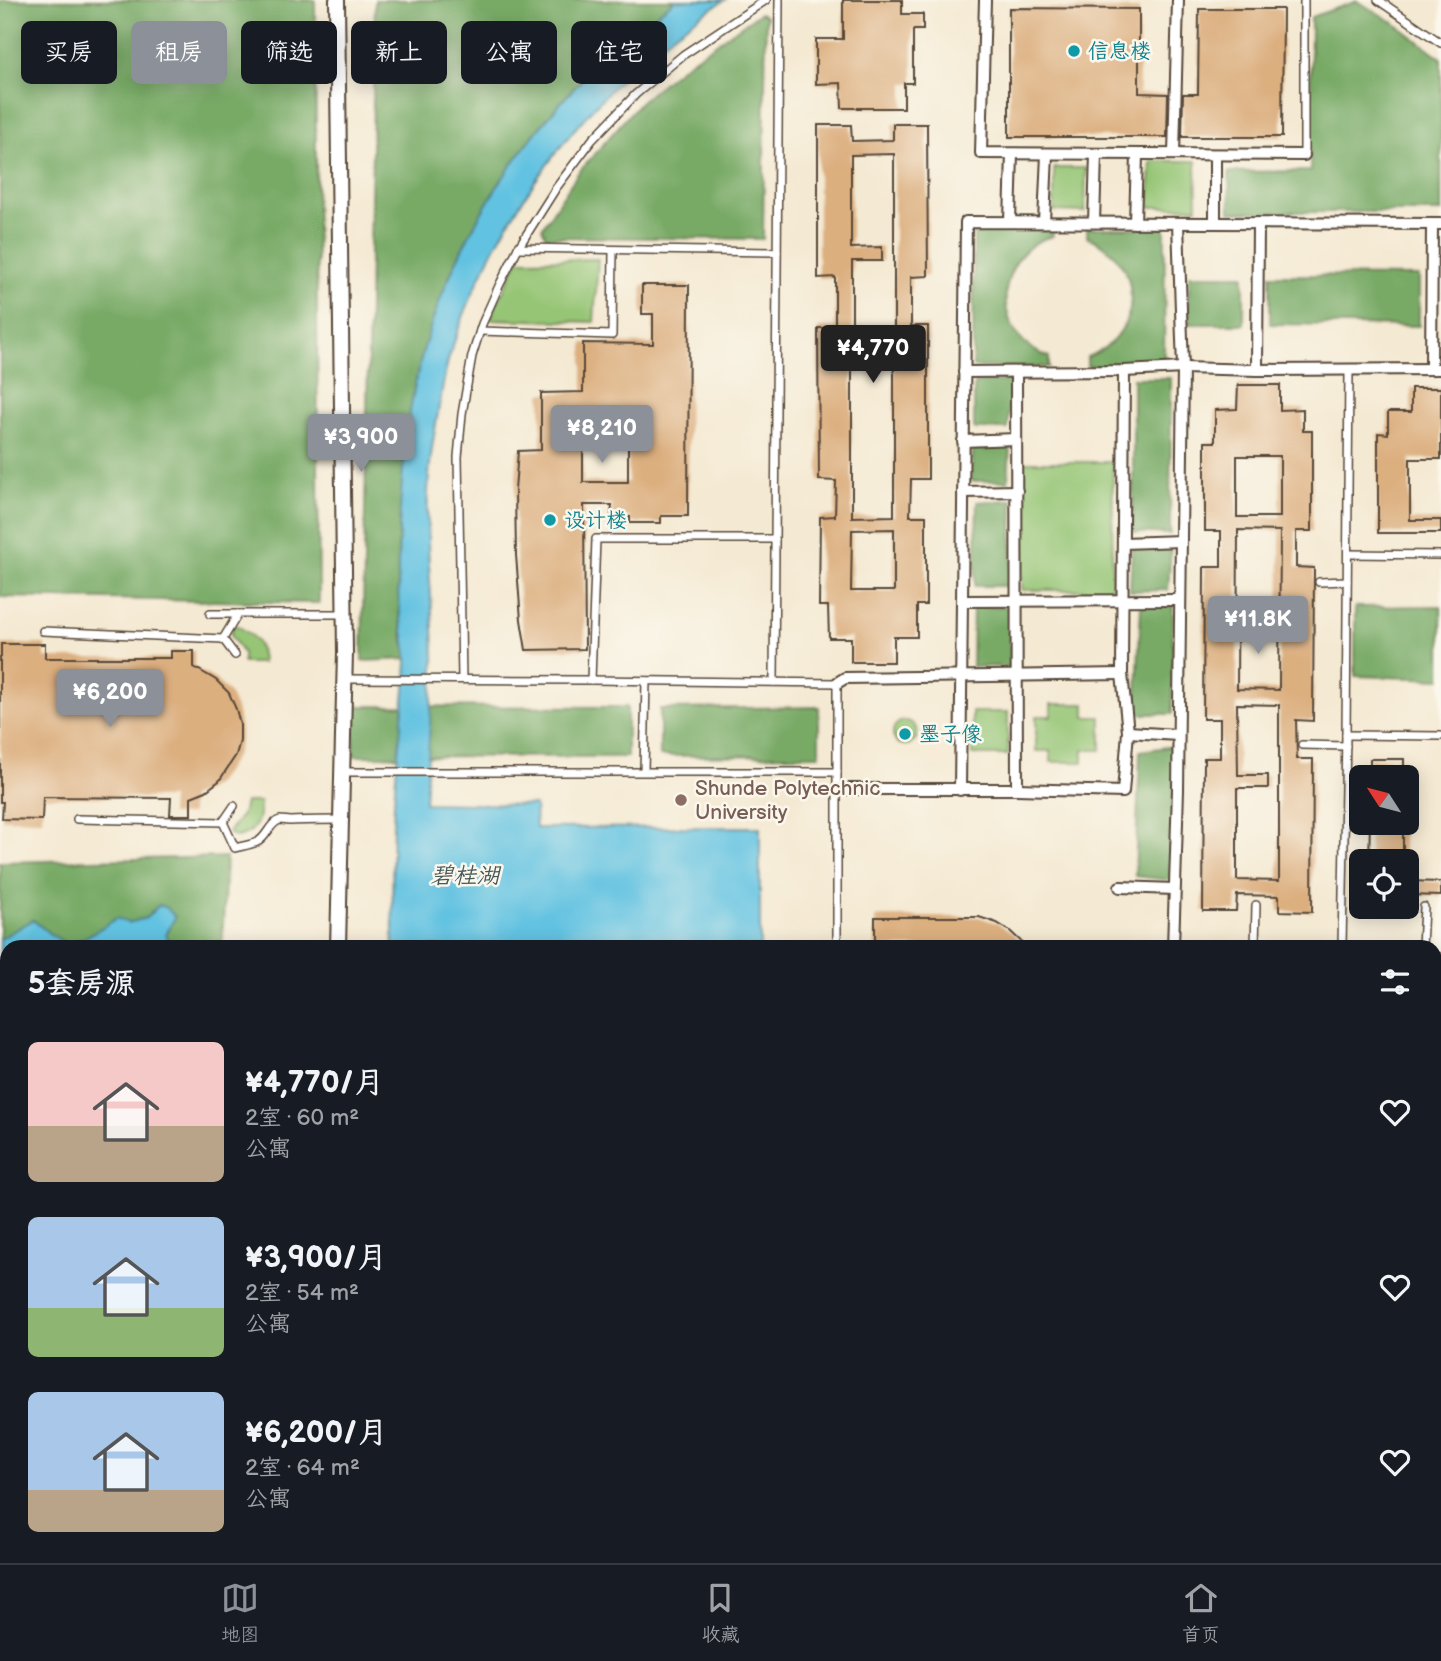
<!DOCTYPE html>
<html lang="zh">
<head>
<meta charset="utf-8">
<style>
  :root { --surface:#171b24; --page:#20242c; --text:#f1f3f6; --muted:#9ea1a6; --line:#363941; --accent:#8c9099 }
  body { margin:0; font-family:"Balsamiq Sans","LXGW WenKai TC",sans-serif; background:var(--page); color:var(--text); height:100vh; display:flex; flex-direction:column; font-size:26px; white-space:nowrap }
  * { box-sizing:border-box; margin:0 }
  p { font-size:23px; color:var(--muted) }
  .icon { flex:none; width:38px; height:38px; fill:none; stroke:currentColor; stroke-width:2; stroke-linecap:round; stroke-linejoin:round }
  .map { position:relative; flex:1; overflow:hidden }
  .side { position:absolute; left:0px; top:940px; width:1442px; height:625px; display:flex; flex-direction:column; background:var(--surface); border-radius:21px 21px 0 0; box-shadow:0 4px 18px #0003 }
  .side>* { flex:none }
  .hud { position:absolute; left:21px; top:21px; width:700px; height:63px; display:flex; gap:14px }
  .needle { width:46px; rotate:306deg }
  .controls { position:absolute; left:1349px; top:765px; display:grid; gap:14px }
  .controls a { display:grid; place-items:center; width:70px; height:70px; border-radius:10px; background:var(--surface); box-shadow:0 4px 18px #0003; font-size:35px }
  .price { position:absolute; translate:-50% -60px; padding:0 16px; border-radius:7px; background:var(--accent); color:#fff; font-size:23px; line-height:46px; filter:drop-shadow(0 2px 4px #0008) }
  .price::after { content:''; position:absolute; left:50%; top:42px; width:21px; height:16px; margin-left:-10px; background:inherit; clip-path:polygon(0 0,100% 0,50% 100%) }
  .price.current { background:#222; color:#fff }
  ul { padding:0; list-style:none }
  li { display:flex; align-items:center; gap:21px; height:175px; padding:0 28px }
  li span { display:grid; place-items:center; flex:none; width:196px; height:140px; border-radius:10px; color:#555 }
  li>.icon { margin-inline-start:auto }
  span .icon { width:84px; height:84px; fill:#fffc; stroke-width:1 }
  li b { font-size:30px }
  h2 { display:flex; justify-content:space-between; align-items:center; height:84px; padding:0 28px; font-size:30px }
  .pill { padding:0 24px; border-radius:10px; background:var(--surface); box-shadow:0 4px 18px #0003; font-size:24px; line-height:63px }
  .pill.current { background:var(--accent); color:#fff }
  .tabs { display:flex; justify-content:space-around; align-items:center; height:98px; border-top:2px solid var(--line); background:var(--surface); font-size:19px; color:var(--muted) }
  .tabs a { display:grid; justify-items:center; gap:4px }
  .tabs .current { color:var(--accent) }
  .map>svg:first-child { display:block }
  .green { fill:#95c575; stroke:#68784a; stroke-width:2 }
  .forest { fill:#78aa66; stroke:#5a6a42; stroke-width:2 }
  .water { fill:#62c2e1; stroke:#4e7680; stroke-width:2 }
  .building { fill:#dcaf7f; fill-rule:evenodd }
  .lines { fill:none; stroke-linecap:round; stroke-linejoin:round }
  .service-casing { stroke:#574739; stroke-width:10 }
  .pedestrian-casing { stroke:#574739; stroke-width:14 }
  .minor-casing { stroke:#574739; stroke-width:18 }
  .service { stroke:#fff; stroke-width:7 }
  .pedestrian { stroke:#fff; stroke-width:10 }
  .minor { stroke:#fff; stroke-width:14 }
  .culture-dot { fill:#0f9aa8; stroke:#fbf7ec; stroke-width:2.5 }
  .education-dot { fill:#8d6e63; stroke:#fbf7ec; stroke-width:2.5 }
  .labels { text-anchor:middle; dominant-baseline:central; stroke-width:5; stroke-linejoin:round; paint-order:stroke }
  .culture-label { font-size:21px; fill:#0d838f; stroke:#fbf7ec; text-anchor:start }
  .education-label { font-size:21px; fill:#785e54; stroke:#fbf7ec; text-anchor:start }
  .water-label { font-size:23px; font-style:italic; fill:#475858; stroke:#fbf7ec }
</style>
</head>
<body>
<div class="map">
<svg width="1441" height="1563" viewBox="0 0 1441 1563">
  <rect width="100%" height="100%" fill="#fbf7ec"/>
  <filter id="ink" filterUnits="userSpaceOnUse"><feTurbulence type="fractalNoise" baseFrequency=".0143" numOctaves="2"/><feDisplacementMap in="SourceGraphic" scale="14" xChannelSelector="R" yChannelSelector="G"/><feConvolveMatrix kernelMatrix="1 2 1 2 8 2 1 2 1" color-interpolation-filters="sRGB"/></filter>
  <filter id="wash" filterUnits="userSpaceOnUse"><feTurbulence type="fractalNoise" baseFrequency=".00686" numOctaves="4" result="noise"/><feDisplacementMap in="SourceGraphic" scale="28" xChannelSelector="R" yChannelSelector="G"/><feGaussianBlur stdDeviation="1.57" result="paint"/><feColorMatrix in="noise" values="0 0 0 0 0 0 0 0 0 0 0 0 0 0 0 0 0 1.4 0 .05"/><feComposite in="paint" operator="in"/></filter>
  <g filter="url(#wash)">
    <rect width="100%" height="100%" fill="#f4e9d2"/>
    <g class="green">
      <polygon points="1151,161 1196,161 1197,207 1149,207"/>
      <polygon points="1054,168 1086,168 1085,212 1054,211"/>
      <polygon points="598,259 594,322 490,319 518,260"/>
      <polygon points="1023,462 1113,462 1112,590 1022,590"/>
      <path d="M232 626H238C255 637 261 642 262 663H243V653L231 636Z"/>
      <polygon points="1051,704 1085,704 1085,717 1101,717 1101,750 1083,750 1083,762 1051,762 1051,751 1036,751 1036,716 1051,716"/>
      <rect x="972" y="712" width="36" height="43"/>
      <circle cx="905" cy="733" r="12"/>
      <path d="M245 802H260C260 816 258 830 243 835 236 838 233 837 228 832L242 815Z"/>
      <polygon points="208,1558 288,1558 284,1563 215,1563"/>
      <polygon points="472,1558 591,1558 589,1563 469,1563"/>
      <polygon points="740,1558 917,1558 886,1563 782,1563"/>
    </g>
    <g class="forest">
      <polygon points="2,0 315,0 319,603 0,597 0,2"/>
      <path d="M375 0H675C647 22 619 43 593 68 515 146 452 245 423 353 413 389 409 426 405 463 399 513 395 566 400 617 402 631 405 645 407 659L362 661Z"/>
      <polygon points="1357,1 1393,22 1441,58 1441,212 1230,212 1229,172 1310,171 1311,17"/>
      <polygon points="760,13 766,16 763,239 546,237 542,228 578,173 640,102 682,67"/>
      <path d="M974 227H1053V236C1012 245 993 296 1015 331 1023 344 1035 352 1049 357V367H973Z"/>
      <path d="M1087 228H1165L1164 366H1087V357C1146 335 1145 259 1087 237Z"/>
      <rect x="1189" y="275" width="55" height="49"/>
      <polygon points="1270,275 1419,276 1419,326 1270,324"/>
      <polygon points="1133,378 1171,378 1170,534 1133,532"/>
      <polygon points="1011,380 1008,429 974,429 974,383"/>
      <polygon points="1010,447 1008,481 971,481 973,449"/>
      <polygon points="1013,500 1011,586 975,586 977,502"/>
      <polygon points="1132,549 1171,549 1168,590 1130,591"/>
      <polygon points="1141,605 1173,606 1172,714 1136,714"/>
      <polygon points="1010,606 1010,666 972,667 973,607"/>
      <polygon points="1441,606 1441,679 1355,676 1355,607"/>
      <polygon points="354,706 627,707 627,757 354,756"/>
      <polygon points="819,707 819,755 660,756 660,709"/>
      <polygon points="1174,746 1170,880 1135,876 1140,751"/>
      <polygon points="226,857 222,947 173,947 166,936 146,918 93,934 69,945 50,934 33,920 0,939 0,862"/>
      <polygon points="1435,973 1441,973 1441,1041 1435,1046"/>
      <polygon points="1441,1283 1441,1563 1139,1563 1139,1558 1435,1558 1435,1284"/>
      <polygon points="318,1558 452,1558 449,1563 314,1563"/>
    </g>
    <g class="water">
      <path d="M675 0H725C594 78 492 216 448 361 445 373 443 385 441 397 435 428 429 460 428 492 425 546 433 601 434 655 435 673 432 691 431 708 429 740 427 771 425 803L535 805 536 828 760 827V947H393C393 899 391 851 394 804 396 756 405 709 407 661 407 648 403 633 401 619 398 602 398 584 398 566 399 499 405 416 423 351 453 244 514 146 594 68 619 43 647 22 675 0Z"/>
      <polygon points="159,905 167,908 175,917 166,935 173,947 7,947 7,973 0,969 0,939 33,920 50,934 69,945 93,933 117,918 128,923 146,918"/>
      <polygon points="1441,1083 1441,1205 1435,1207 1435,1086"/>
    </g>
    <g id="blocks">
      <g class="building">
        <polygon points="843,0 902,0 902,14 923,14 923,30 913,30 913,83 904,83 904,108 842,108 841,83 816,84 816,39 843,39"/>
        <polygon points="1009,8 1139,9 1139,93 1168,94 1167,137 1009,137"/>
        <polygon points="1199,9 1283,9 1282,137 1182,137 1183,94 1198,94"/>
        <path d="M893 124H927L928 276 911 277V326H928V479H911L910 516H926V605H917V637H894V662H851V638H829L828 606H819L820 517 835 516 836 481 819 480 818 328H835V277L818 278V125H851L852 141 893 140ZM894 154V342L852 343V261H882V247L851 248V155ZM894 357V516L852 517V358ZM894 529V591H851L852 530Z"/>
        <path d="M642 285H689L688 516H661V523H630V517L611 516 612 505H584L585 649 526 650 521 620 516 555 515 490 518 451 541 450V393L583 392V343L653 344V314H642ZM583 421H628V482H583Z"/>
        <path d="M1238 385H1280V410L1303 409V431H1312V531H1296V567L1314 568 1313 721 1296 720 1297 759H1313L1312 912 1279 911V896L1237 895 1236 911H1203L1204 758H1220V719H1203L1204 567H1221V531H1205V442H1215V410L1237 409ZM1237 456H1280V517H1237ZM1238 530 1280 531 1279 690 1237 689ZM1237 704 1279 705V881L1237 880V788H1268V775H1238Z"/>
        <polygon points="1411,388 1441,388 1441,459 1410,459 1410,520 1441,520 1441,533 1378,533 1378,433 1388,434 1388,412 1411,412"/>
        <polygon points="1,644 45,644 45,658 171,658 171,651 194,651 194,667 216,680 229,693 236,709 240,724 240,741 236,755 219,781 206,791 191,797 191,815 170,815 171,798 43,797 42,820 2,819 3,802 0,802 0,657 1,657"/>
        <rect x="1370" y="759" width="34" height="18"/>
        <polygon points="1370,822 1403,822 1403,861 1369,861"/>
        <polygon points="1407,881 1441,882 1441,896 1407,895"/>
        <polygon points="875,917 979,917 997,923 1010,931 1027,947 875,947"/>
      </g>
    </g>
  </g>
  <g filter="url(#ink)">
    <use href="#blocks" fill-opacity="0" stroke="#574739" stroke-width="2"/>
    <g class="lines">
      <g class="service-casing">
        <g id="service">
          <polyline points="1378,0 1441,43"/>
          <polyline points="1304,155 1304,0"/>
          <polyline points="518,248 777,252"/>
          <polyline points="480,331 612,335 613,250"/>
          <polyline points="1348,554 1441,555"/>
          <polyline points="1319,582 1347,581"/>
          <polyline points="210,614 345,614"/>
          <polyline points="43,631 223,639"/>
          <polyline points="235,655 223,639 238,614"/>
          <polyline points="345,679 591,680 837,683 837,947"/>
          <polyline points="462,679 458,457 462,414 472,356 482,324 499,286 518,248 556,188 592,140 636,94 683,55 766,0"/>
          <polyline points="591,680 596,539 775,539"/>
          <polyline points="774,682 779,0"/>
          <polyline points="1346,735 1441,736"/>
          <polyline points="1302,745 1346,746"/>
          <polyline points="644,771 646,681"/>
          <polyline points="343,772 837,772"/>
          <path d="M234 806 223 822 235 848C242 846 250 845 257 842 267 838 269 823 280 820 284 820 287 821 291 821 308 820 324 820 341 820"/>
          <polyline points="77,819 223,822"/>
          <polyline points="1255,947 1256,905"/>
          <polyline points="1342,947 1346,735 1349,370"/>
          <polyline points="1422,947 1424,907"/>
          <polyline points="1435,957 1441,957"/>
          <polyline points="1435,1059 1441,1054"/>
          <polyline points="0,1213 7,1206"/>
          <polyline points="123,1563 128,1558"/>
          <polyline points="301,1563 305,1558"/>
          <polyline points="460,1563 464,1558"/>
          <polyline points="619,1563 621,1558"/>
        </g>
      </g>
      <g class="pedestrian-casing">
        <g id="pedestrian">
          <polyline points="985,0 981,153 1304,155"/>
          <polyline points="1174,154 1178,0"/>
          <polyline points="1010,222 1012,154"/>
          <polyline points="1044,222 1047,154"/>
          <polyline points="1094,222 1096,154"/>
          <polyline points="1215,222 1215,156"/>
          <polyline points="1135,223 1137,155"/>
          <polyline points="1431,369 1432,224"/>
          <polyline points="1257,370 1258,223"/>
          <polyline points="964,372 1124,371 1183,368 1257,370 1441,369"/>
          <polyline points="1016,372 1017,789"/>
          <polyline points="963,441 1016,439"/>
          <polyline points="963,492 1017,491"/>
          <polyline points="1123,543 1181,541"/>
          <polyline points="963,601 1180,600"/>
          <polyline points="837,683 845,678 1122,674"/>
          <polyline points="1128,732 1178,735"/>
          <polyline points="838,789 1017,789 1123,792 1128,732 1122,674 1124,371"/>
          <polyline points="960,790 966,222 1441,224"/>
          <polyline points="1120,887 1174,889"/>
          <polyline points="1173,947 1178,790 1183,368 1178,223"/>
        </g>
      </g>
      <g class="minor-casing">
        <g id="minor">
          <polyline points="337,0 345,652 338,947"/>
          <polyline points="0,1222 7,1229"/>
          <polyline points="1435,1252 1441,1251"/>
          <polyline points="0,1411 7,1405"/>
          <polyline points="181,1558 188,1563"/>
          <polyline points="651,1558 666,1563"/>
          <polyline points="986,1563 1001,1558"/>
          <polyline points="1045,1563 1045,1558"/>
        </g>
      </g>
      <use href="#service" class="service"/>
      <use href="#pedestrian" class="pedestrian"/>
      <use href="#minor" class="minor"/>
    </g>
  </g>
  <g class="culture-dot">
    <circle cx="1074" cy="51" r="7"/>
    <circle cx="550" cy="520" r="7"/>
    <circle cx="905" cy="734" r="7"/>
  </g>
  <circle class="education-dot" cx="681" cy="800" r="7"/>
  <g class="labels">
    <g class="culture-label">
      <text x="1088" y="51">信息楼</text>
      <text x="564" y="520">设计楼</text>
      <text x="919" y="734">墨子像</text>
    </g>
    <g class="education-label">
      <text x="695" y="788">Shunde Polytechnic<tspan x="695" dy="24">University</tspan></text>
    </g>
    <g class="water-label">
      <text x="465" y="876">碧桂湖</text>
    </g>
  </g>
</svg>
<div class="controls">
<a><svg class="needle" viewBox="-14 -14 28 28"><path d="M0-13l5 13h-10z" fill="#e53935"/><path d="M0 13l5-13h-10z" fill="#9ea1a6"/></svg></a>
<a><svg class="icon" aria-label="locate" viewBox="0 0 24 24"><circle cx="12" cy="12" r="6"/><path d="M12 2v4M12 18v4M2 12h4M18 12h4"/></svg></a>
</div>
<b class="price current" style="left:873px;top:385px">¥4,770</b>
<b class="price" style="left:602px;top:465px">¥8,210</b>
<b class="price" style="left:361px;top:474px">¥3,900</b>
<b class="price" style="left:1258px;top:656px">¥11.8K</b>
<b class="price" style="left:110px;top:729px">¥6,200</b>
<div class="hud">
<a class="pill">买房</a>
<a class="pill current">租房</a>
<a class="pill">筛选</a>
<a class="pill">新上</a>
<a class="pill">公寓</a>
<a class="pill">住宅</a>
</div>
<section class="side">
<h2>5套房源<svg class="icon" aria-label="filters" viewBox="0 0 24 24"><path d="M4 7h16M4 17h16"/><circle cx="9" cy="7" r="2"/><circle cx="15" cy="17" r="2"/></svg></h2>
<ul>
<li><span style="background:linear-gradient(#f6c9c9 60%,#b9a48a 0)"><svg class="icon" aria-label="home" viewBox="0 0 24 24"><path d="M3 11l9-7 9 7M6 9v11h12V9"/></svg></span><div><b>¥4,770/月</b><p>2室 · 60 m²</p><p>公寓</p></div><svg class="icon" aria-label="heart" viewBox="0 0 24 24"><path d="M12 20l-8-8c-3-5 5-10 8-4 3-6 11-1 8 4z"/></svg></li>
<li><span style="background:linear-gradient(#a9c7e8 65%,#8fb573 0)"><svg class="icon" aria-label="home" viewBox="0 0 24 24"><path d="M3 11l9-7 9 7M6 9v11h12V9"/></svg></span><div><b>¥3,900/月</b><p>2室 · 54 m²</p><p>公寓</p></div><svg class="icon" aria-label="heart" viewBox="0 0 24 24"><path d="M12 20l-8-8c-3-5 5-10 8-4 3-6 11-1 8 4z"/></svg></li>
<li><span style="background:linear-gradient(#a9c7e8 70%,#b9a48a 0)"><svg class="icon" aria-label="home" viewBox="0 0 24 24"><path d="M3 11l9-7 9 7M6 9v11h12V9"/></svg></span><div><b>¥6,200/月</b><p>2室 · 64 m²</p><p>公寓</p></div><svg class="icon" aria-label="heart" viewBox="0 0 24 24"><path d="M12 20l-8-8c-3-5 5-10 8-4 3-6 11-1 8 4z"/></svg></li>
</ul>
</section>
</div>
<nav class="tabs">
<a class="current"><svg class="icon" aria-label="map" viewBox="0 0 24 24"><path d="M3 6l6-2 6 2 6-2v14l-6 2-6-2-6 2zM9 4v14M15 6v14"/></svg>地图</a>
<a><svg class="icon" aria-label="saved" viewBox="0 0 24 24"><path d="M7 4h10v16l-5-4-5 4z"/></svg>收藏</a>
<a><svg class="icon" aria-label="home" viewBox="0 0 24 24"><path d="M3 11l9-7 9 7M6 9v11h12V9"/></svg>首页</a>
</nav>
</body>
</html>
